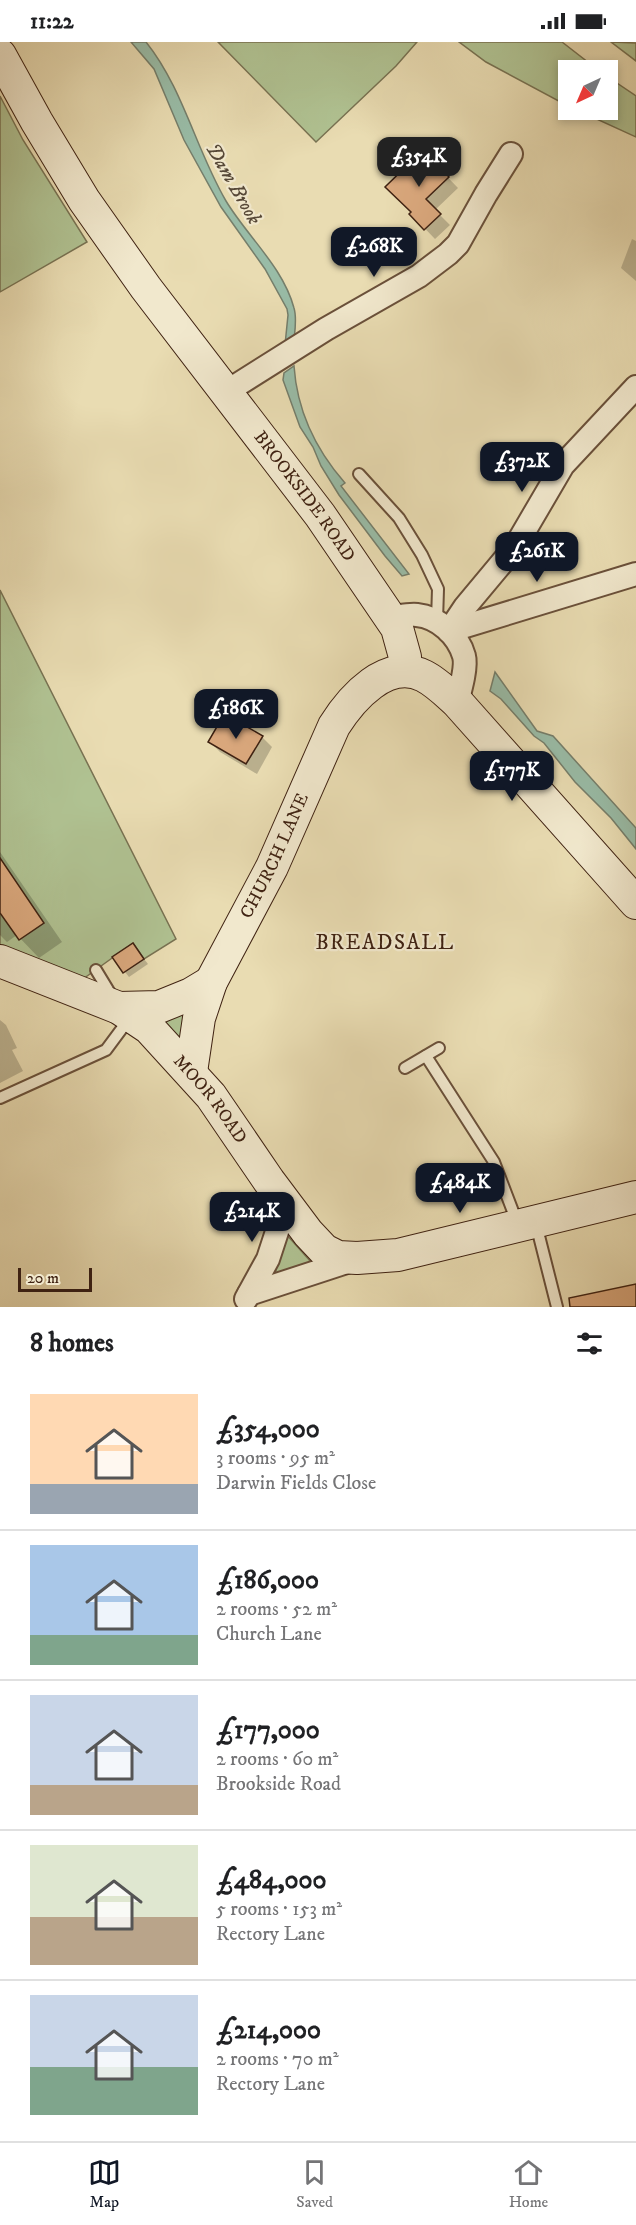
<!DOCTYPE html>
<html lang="en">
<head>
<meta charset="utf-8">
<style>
  :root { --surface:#fff; --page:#f6f6f6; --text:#202124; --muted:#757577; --line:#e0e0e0; --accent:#111827 }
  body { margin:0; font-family:"IM FELL DW Pica",serif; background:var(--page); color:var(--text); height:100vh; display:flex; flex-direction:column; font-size:22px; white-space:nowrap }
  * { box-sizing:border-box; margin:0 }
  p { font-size:20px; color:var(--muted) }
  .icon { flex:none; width:33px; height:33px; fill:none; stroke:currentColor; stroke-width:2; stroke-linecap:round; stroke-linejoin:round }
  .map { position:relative; height:1265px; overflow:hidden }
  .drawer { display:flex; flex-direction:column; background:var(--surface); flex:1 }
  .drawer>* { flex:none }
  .needle { width:39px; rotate:224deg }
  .controls { position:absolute; left:558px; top:18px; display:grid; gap:12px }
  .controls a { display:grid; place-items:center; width:60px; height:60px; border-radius:0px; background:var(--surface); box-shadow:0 3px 9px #0003; font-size:30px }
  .scale { position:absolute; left:18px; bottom:15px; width:74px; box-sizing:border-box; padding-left:6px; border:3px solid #3f2212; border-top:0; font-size:16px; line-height:21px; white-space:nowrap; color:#3f2212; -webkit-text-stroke:4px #f1e8cd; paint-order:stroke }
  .price { position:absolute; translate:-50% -51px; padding:0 14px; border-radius:12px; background:var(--accent); color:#fff; font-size:20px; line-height:39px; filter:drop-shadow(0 2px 3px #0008) }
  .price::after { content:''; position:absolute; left:50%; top:36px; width:18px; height:14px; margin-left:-9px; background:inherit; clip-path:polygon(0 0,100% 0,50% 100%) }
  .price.active { background:#222; color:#fff }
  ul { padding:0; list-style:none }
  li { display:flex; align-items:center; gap:18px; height:150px; padding:0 30px }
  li+li { border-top:2px solid var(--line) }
  li span { display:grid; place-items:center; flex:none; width:168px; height:120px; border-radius:0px; color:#555 }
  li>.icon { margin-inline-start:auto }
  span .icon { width:72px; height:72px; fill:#fffc; stroke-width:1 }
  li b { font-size:26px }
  h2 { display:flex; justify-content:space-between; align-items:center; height:72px; padding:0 30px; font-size:26px }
  .status { display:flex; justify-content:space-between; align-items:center; height:42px; padding:0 30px; background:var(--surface); direction:ltr }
  .status svg { height:16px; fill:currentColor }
  .tabs { display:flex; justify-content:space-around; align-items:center; height:84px; border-top:2px solid var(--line); background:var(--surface); font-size:16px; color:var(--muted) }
  .tabs a { display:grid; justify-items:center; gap:3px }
  .tabs .active { color:var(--accent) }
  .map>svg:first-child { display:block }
  .green { fill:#b0c292; stroke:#787252; stroke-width:1.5 }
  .water { fill:#99bca7; stroke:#757e6b; stroke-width:1.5 }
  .shadow { fill:#0003 }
  .building { fill:#d9a77c; stroke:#3f2212; stroke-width:1.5 }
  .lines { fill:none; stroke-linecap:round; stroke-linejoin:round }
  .lane-casing { stroke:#6a503a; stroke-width:14 }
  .street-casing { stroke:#6a503a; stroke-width:26 }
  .secondary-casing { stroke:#3f2212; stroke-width:34 }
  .lane { stroke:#f1e8cd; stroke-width:10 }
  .street { stroke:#f1e8cd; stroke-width:22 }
  .secondary { stroke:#f1e8cd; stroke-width:32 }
  .labels { text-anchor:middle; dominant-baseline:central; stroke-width:4.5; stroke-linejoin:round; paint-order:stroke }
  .street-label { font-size:18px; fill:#3f2212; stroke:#f1e8cd }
  .water-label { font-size:20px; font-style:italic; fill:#564837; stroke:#f1e8cd }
  .quarter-label { font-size:21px; letter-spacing:1.5px; fill:#3f2212; stroke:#f1e8cd }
</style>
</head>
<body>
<div class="status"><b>11:22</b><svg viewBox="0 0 49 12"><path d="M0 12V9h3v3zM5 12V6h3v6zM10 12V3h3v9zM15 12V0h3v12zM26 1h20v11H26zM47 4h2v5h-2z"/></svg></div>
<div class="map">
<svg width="636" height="1265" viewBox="0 0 636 1265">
  <rect width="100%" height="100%" fill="#e9dcb2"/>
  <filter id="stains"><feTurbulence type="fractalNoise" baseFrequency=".00333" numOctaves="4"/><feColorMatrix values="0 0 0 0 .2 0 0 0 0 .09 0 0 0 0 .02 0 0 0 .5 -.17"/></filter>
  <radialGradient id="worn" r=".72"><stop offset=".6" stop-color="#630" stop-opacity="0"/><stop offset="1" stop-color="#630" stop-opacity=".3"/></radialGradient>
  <g class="green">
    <polygon points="218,0 417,0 396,24 316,100"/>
    <polygon points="459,0 562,0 598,28 568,28 568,64 486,20"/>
    <polygon points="611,0 636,1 636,19"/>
    <polygon points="608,35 636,54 636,95 577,68 608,68"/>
    <polygon points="0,54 23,98 87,200 0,250"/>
    <polygon points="0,548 176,897 144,917 133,901 83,937 0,903"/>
    <polygon points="187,970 179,1003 154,980"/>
    <polygon points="286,1192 312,1221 275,1231"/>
  </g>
  <g class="water">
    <path d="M131 0H146C183 46 196 108 226 159 247 194 283 225 294 266 297 276 295 288 294 298L285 303 288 273 287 267 265 227 221 165 184 98 154 27Z"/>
    <path d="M294 324C297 368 316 408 345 441L341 444 409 532 402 534 385 514 339 453 321 424 313 405 300 385 283 338 284 331Z"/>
    <polygon points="495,630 537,689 553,694 636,786 636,807 611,776 575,740 544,701 534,694 501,657 490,649"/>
  </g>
  <g class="shadow">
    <polygon points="423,110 458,146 435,168 450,183 435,197 411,172 413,170"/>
    <polygon points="632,197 636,199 636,239 621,226"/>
    <polygon points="240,688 262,695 272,705 257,732 220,710 210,700"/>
    <polygon points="0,810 62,900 39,916 17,893 7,900 0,893"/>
    <polygon points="133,903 148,922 129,935 114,916"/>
    <polygon points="0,978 6,983 17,1006 12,1008 23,1029 0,1041"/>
  </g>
  <g class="building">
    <polygon points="423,108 449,135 426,157 441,172 424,188 409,172 411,170 385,145"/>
    <polygon points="222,676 239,686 242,682 263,694 246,722 208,700"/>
    <polygon points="0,816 44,881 19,898 0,871"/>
    <polygon points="133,901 144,917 123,931 112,915"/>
    <polygon points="636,1242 636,1265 570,1265 569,1256"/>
  </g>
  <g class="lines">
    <g class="lane-casing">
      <g id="lane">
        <polyline points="359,432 399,476 422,513 438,547 437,579"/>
        <polyline points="96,928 113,956"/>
        <polyline points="426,1014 494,1120 517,1180"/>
        <polyline points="405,1026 439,1006"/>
        <polyline points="0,1056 106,1008 129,977"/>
        <polyline points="536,1182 557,1265"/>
      </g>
    </g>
    <g class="street-casing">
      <g id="street">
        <polyline points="226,350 326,287 419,234 448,212 458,202 486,152 511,112"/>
        <path d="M389 576C398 575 408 572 417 573 438 575 458 593 464 614 467 625 460 649 457 660"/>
        <polyline points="449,589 465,565 515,505 563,423 636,345"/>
        <polyline points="449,589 636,532"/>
        <polyline points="249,1252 356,1217"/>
        <polyline points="246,1257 268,1217 286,1162"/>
      </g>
    </g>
    <g class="secondary-casing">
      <g id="secondary">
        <path id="s1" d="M0 13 37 80 84 158 146 246 320 473 397 586 405 615 403 629"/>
        <path id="s2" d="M0 919 119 966 149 986 211 1054 269 1139 308 1191 324 1208 338 1215 357 1216 398 1213 636 1155"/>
        <polyline points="119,966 159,965 191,952 211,940"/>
        <path id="s3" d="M191 1030 199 976 211 940 272 825 334 684C351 657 387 615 424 634 436 640 447 651 457 660L636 861"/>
      </g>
    </g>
    <use href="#lane" class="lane"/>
    <use href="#street" class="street"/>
    <use href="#secondary" class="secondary"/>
  </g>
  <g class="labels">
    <g class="street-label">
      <text stroke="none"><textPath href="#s1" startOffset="537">BROOKSIDE ROAD</textPath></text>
      <text stroke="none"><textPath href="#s3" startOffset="234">CHURCH LANE</textPath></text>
      <text stroke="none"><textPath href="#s2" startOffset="258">MOOR ROAD</textPath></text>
    </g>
    <g class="water-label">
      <text transform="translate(233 142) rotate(60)">Dam Brook</text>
    </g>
    <g class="quarter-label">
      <text x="385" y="901">BREADSALL</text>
    </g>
  </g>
  <rect width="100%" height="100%" filter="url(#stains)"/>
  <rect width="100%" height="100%" fill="url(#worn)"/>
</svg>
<div class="controls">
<a><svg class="needle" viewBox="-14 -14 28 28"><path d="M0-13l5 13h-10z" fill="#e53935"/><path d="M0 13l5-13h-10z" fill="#757577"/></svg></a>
</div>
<div class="scale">20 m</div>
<b class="price active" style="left:419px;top:146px">£354K</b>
<b class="price" style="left:374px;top:236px">£268K</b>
<b class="price" style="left:522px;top:451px">£372K</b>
<b class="price" style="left:537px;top:541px">£261K</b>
<b class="price" style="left:236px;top:698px">£186K</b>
<b class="price" style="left:512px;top:760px">£177K</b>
<b class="price" style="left:460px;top:1172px">£484K</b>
<b class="price" style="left:252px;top:1201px">£214K</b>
</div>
<section class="drawer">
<h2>8 homes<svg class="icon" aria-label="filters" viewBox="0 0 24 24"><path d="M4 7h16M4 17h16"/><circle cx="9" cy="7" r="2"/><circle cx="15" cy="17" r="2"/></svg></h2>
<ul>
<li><span style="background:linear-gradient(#ffd9b3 75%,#9aa5b1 0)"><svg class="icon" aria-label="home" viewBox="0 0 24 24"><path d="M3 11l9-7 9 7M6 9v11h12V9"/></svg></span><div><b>£354,000</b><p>3 rooms · 95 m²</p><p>Darwin Fields Close</p></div></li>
<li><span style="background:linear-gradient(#a9c7e8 75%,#7fa58c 0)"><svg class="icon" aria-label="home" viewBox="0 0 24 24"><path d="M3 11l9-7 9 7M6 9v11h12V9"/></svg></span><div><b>£186,000</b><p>2 rooms · 52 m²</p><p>Church Lane</p></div></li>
<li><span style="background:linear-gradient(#c9d6e8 75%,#b9a48a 0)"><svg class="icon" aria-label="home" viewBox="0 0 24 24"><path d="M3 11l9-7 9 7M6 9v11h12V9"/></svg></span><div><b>£177,000</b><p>2 rooms · 60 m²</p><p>Brookside Road</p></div></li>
<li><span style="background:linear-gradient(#dfe7d0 60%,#b9a48a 0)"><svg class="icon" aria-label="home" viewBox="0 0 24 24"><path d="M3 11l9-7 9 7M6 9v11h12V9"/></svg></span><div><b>£484,000</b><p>5 rooms · 153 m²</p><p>Rectory Lane</p></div></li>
<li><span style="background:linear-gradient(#c9d6e8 60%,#7fa58c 0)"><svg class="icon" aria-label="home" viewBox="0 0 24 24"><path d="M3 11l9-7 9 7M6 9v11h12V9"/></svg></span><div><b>£214,000</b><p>2 rooms · 70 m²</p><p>Rectory Lane</p></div></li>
</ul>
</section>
<nav class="tabs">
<a class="active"><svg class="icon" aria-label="map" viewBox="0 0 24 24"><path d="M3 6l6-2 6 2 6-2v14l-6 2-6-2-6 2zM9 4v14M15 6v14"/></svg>Map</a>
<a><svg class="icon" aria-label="saved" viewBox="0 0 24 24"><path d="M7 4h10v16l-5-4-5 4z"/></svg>Saved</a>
<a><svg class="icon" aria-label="home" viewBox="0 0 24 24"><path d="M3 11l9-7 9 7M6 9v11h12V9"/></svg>Home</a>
</nav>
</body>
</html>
